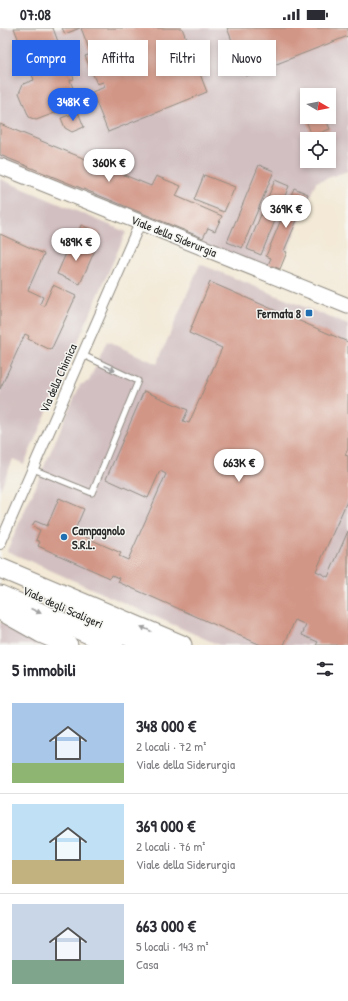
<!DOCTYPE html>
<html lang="it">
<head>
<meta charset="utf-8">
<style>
  :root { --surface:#fff; --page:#f7f7f7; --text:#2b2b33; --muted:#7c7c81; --line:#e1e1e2; --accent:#2563eb }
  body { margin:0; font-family:"Patrick Hand",sans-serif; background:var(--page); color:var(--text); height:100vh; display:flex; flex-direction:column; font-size:15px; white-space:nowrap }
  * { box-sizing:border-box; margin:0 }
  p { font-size:13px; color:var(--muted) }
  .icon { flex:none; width:22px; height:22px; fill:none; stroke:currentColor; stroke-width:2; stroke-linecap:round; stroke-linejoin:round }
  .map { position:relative; height:617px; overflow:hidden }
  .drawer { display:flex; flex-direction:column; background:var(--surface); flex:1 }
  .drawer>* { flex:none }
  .guide { position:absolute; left:12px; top:12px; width:324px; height:36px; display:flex; gap:8px }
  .needle { width:26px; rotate:99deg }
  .tools { position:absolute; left:300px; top:60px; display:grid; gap:8px }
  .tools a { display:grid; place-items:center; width:36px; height:36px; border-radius:0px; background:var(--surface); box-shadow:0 2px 6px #0003; font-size:20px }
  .price { position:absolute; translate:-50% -34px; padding:0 9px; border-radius:14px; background:#fff; color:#222; font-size:13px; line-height:26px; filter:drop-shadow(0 1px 2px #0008) }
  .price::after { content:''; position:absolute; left:50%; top:24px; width:12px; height:9px; margin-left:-6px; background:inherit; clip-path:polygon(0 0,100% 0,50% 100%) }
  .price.on { background:var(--accent); color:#fff }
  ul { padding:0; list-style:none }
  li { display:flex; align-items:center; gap:12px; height:100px; padding:0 12px }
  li+li { border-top:1px solid var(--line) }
  li span { display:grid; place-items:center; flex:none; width:112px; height:80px; border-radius:0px; color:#555 }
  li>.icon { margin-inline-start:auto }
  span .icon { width:48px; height:48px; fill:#fffc; stroke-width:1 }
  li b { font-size:17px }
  h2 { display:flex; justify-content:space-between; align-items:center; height:48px; padding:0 12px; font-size:17px }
  .chip { padding:0 14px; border-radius:0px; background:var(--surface); box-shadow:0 2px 6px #0003; font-size:14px; line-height:36px }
  .chip.on { background:var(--accent); color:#fff }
  .status { display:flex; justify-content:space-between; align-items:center; height:28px; padding:0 20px; background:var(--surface); direction:ltr }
  .status svg { height:11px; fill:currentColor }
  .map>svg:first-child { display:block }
  .industrial { fill:#d2bfc1; fill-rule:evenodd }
  .building { fill:#d29686 }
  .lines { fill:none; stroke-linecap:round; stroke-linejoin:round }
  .lane-casing { stroke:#8f8a80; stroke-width:7 }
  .street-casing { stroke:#8f8a80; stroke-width:12 }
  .secondary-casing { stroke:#8f8a80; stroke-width:17 }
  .highway-casing { stroke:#8f8a80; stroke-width:21 }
  .lane { stroke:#fff; stroke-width:5 }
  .street { stroke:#fff; stroke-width:10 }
  .secondary { stroke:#fff; stroke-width:15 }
  .highway { stroke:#fff; stroke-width:19 }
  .oneway { fill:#a0a0a0 }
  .poi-dot { fill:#1f6fb2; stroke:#f6f6f2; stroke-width:1.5 }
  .labels { text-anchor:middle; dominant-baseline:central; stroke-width:3; stroke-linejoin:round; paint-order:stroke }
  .street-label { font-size:12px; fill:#2b2b2b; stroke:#f6f6f2 }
  .poi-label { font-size:12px; font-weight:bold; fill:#2b2b2b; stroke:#f6f6f2; text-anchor:end }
</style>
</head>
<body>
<div class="status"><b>07:08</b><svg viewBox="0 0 49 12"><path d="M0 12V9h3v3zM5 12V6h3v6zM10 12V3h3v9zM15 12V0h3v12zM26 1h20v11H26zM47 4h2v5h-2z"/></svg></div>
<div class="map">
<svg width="348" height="617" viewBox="0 0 348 617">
  <rect width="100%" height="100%" fill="#f6f6f2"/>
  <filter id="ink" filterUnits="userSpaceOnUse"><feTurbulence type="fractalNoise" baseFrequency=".025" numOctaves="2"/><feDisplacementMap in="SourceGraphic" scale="8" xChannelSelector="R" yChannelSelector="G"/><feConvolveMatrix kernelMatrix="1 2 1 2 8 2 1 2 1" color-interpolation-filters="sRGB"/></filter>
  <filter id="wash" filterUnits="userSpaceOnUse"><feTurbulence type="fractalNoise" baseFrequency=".012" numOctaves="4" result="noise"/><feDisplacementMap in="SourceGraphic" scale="16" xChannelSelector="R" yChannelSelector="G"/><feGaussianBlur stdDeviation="0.9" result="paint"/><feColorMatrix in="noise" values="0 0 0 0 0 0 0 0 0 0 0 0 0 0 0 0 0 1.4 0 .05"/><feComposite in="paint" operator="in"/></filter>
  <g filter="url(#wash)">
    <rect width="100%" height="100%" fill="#f3e9d6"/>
    <g class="industrial">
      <path d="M0 0H348V143L316 154 277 247 0 133ZM307 67H329V89H307ZM307 111H329V133H307Z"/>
      <polygon points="0,151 126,204 24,436 13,431 0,462"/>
      <polygon points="200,236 348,297 348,617 219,617 7,523 80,357 89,353 107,313 157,336"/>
      <polygon points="0,594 50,617 0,617"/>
    </g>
    <g id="blocks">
      <g class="building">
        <polygon points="14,0 53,0 68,41 70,40 74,51 70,52 79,76 36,92 29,89 19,65 23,56 34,52"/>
        <polygon points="62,0 80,0 65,6"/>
        <polygon points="81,0 182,0 207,64 108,104 92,64 105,59 103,54 97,56 85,28 91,26"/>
        <polygon points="227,0 348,0 348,8 246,48"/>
        <polygon points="78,84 84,99 72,104 65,100 61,90"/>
        <polygon points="307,86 307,89 325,89 330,101 312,108 304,87"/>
        <polygon points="0,96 151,158 156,148 181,158 176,168 222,188 215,203 208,200 203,210 0,127"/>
        <polygon points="259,137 274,143 242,220 227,214"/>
        <polygon points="204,147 235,159 224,184 194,172"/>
        <polygon points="275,152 289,158 261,227 247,221"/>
        <polygon points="294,160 308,166 284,223 287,224 280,241 272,238 271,241 267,239 271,230 266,228"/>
        <polygon points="81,197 100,205 98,212 78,205"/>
        <polygon points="0,206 44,226 28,262 43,269 40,276 44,278 53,257 76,268 51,322 28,311 29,308 25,306 0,361"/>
        <polygon points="72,212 95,222 80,256 57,246"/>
        <polygon points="210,254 348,314 348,421 345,427 348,428 348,471 316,543 328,549 348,503 348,617 316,617 318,614 302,607 306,597 295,592 284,617 261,617 118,554 120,550 111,547 110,550 38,518 40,514 36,512 40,502 32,498 35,493 47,498 59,470 84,481 74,504 121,525 119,528 128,532 166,446 160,443 148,470 106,451 144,363 188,382 183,393 189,395 222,320 189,305"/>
      </g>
    </g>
  </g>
  <g filter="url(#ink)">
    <use href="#blocks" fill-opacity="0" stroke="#8f8a80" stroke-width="1"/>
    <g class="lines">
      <g class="lane-casing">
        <polyline id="lane" points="33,441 92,465 138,353 83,327"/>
      </g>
      <g class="street-casing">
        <polyline id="street" points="0,516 140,195"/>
      </g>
      <g class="secondary-casing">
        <polyline id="secondary" points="0,138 348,278"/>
      </g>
      <g class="highway-casing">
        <g id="highway">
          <polyline points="0,540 182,617"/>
          <polyline points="0,567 114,617"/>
          <polyline points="0,582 41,605 68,617"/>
          <polyline points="76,585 148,617"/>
        </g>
      </g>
      <use href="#lane" class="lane"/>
      <use href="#street" class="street"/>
      <use href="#secondary" class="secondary"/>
      <use href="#highway" class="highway"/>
    </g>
    <defs><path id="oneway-solid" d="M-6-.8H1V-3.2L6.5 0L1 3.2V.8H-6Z"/></defs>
    <g class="oneway">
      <use href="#oneway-solid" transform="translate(110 340) rotate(25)"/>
      <use href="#oneway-solid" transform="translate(36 583) rotate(24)"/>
      <use href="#oneway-solid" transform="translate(146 601) rotate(-156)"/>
    </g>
  </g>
  <g class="poi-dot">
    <rect x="305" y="281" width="8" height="8" rx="2"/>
    <circle cx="64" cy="509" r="4"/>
  </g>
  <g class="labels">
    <g class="street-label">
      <text transform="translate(174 208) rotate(22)">Viale della Siderurgia</text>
      <text transform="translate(58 350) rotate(-66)">Via della Chimica</text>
      <text transform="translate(63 579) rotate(24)">Viale degli Scaligeri</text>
    </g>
    <g class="poi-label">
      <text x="301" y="285">Fermata 8</text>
      <text x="72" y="502" text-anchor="start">Campagnolo<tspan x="72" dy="14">S.R.L.</tspan></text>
    </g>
  </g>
</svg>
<div class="tools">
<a><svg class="needle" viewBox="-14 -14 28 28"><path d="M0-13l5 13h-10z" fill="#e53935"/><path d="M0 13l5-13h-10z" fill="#7c7c81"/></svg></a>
<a><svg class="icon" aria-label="locate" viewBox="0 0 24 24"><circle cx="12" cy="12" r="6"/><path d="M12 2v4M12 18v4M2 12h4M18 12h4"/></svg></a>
</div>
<b class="price on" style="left:73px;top:94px">348K €</b>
<b class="price" style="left:109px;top:155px">360K €</b>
<b class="price" style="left:286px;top:201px">369K €</b>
<b class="price" style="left:76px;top:234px">489K €</b>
<b class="price" style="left:239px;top:455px">663K €</b>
<div class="guide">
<a class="chip on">Compra</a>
<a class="chip">Affitta</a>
<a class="chip">Filtri</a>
<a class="chip">Nuovo</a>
</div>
</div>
<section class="drawer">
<h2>5 immobili<svg class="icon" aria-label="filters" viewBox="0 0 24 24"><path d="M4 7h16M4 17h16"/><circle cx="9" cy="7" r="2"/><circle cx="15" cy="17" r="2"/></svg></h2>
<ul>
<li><span style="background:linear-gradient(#a9c7e8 75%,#8fb573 0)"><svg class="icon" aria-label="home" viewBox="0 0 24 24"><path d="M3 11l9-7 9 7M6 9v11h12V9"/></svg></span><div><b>348 000 €</b><p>2 locali · 72 m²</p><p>Viale della Siderurgia</p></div></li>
<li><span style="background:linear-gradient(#bfe0f5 70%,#c2b280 0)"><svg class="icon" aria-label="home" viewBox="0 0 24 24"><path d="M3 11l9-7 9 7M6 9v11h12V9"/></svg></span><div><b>369 000 €</b><p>2 locali · 76 m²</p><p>Viale della Siderurgia</p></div></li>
<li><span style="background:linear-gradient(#c9d6e8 70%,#7fa58c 0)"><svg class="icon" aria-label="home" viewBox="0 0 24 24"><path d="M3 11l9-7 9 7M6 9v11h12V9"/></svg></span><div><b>663 000 €</b><p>5 locali · 143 m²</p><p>Casa</p></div></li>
</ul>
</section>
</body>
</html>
